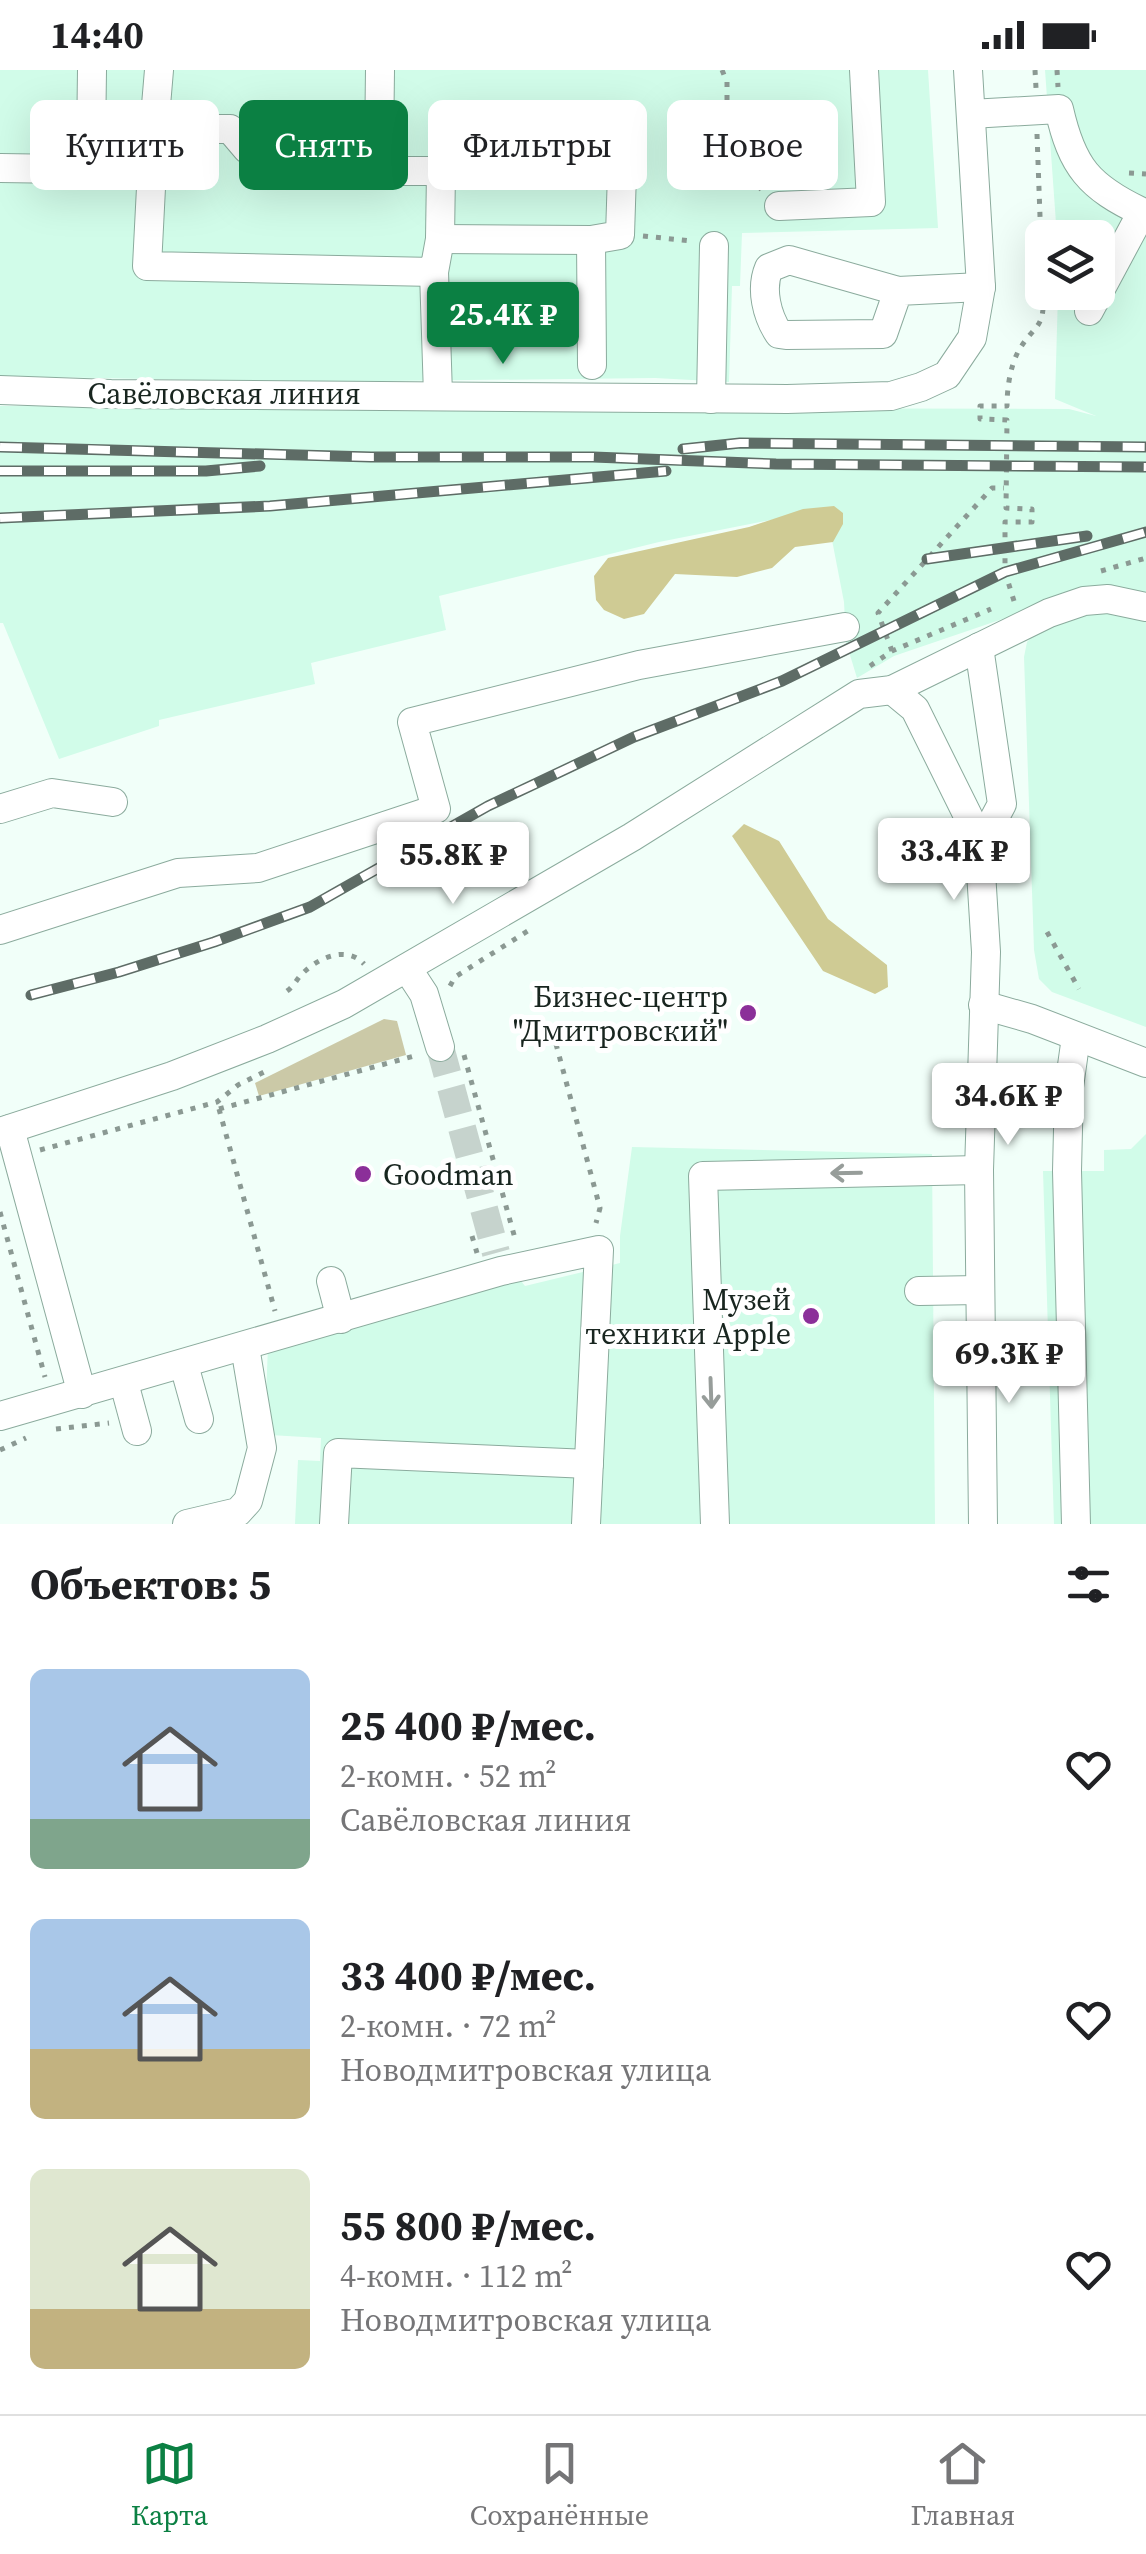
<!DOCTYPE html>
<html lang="ru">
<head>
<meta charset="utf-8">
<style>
  :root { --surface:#fff; --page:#f6f6f6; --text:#202124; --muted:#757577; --line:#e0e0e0; --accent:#0b8043 }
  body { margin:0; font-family:"Source Serif 4",serif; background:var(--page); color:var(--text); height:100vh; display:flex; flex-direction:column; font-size:38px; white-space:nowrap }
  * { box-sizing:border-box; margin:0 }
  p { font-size:32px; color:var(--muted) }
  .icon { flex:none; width:55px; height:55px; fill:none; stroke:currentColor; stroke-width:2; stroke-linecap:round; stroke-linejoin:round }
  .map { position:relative; height:1454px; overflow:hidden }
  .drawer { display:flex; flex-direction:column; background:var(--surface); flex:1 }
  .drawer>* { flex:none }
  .banner { position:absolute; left:30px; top:30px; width:1088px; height:90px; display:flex; gap:20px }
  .tools { position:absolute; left:1025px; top:150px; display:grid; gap:20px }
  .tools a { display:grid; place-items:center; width:90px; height:90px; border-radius:15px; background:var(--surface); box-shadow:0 10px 40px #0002; font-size:50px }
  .price { position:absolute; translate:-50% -85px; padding:0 22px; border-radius:10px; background:#fff; color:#222; font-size:32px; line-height:65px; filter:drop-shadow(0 2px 5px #0008) }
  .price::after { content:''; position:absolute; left:50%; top:60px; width:30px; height:22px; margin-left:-15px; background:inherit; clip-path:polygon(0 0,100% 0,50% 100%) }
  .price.on { background:var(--accent); color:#fff }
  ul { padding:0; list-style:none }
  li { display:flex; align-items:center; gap:30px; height:250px; padding:0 30px }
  li span { display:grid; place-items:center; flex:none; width:280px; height:200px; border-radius:15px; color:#555 }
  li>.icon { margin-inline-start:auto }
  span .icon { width:120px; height:120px; fill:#fffc; stroke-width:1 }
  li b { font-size:42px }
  h2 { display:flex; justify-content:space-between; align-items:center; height:120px; padding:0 30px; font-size:42px }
  .pill { padding:0 35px; border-radius:15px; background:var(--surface); box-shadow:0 10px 40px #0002; font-size:35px; line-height:90px }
  .pill.on { background:var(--accent); color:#fff }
  .status { display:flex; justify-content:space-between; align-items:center; height:70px; padding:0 50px; background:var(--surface); direction:ltr }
  .status svg { height:28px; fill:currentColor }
  .tabs { display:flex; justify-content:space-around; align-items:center; height:140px; border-top:2px solid var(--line); background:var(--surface); font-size:28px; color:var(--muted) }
  .tabs a { display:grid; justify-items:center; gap:5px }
  .tabs .on { color:var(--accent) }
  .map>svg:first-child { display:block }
  .built { fill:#d1fce9 }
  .green { fill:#cbc9a7 }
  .forest { fill:#cfcb94 }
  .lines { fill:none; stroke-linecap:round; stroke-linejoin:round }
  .minor-tunnel { stroke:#c6d3cd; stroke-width:28; stroke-dasharray:28 14; stroke-linecap:butt }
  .minor-casing { stroke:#8bab9d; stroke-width:30 }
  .path { stroke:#8b9993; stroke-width:5; stroke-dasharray:5 8; stroke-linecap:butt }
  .minor { stroke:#fff; stroke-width:28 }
  .rail-casing { stroke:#5e6c66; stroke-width:11 }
  .rail { stroke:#fff; stroke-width:8; stroke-dasharray:22; stroke-linecap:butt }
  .oneway { stroke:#979d9a }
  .poi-dot { fill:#8b2f99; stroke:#fff; stroke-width:4 }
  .labels { text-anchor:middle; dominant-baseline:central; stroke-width:10; stroke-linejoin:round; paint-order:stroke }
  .street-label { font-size:30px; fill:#18251f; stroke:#fff }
  .poi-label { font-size:30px; fill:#18251f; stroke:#fff; text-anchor:end }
</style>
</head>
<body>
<div class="status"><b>14:40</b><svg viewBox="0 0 49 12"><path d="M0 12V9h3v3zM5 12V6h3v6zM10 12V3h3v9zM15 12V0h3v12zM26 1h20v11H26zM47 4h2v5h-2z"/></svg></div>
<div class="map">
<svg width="1146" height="1454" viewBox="0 0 1146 1454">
  <rect width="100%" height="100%" fill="#f1fff9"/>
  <g class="built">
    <polygon points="0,0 928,0 938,158 742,163 740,216 732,216 729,312 655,308 297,312 0,306"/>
    <polygon points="1045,0 1146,0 1146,957 1052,922 1039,909 1034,880 1024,587 1027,572 1041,557 1032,539 894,586 857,608 846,572 844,532 826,439 659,472 439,526 446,560 311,593 315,614 159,650 159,656 59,689 3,553 0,553 0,336 1069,339 1096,346 1055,329 1058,223 1098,222 1098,168 1057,167"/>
    <polygon points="1146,1064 1146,1454 1054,1454 1043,1101 1104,1101 1104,1080 1131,1079"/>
    <polygon points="632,1077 932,1084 935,1454 295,1454 298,1390 320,1391 321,1368 270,1365 266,1328 268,1275 517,1206 525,1216 620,1193 620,1166"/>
  </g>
  <polygon class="green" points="384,949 397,951 406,985 259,1026 255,1013"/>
  <g class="forest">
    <polygon points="834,436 843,443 843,454 833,472 795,477 772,498 737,507 675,504 644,544 624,549 604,540 596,530 594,506 608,488 749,457 803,439"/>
    <polygon points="744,754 779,771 828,849 887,895 888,917 875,924 823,901 732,766"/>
  </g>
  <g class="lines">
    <polyline class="minor-tunnel" points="440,977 496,1183"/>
    <g class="minor-casing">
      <g id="minor">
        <polyline points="159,0 154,59 230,59 247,79 379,80"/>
        <path d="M971 44 1059 39C1072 97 1089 117 1142 142L1089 241"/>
        <polyline points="154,59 147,196 434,202 440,169 441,101 398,101 379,80 380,0"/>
        <polyline points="0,98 67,99 91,75 92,0"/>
        <polyline points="779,136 871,132 864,0"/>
        <polyline points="440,169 591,170 620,165 622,103 441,101"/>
        <polyline points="591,170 592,295"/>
        <polyline points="434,202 438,325"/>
        <path d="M898 221 883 264 786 265 779 264C767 246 760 219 769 198L789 190 898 221 981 217"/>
        <polyline points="0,320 111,324 787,329 891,326 921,317 947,305 972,268 981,217 968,0"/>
        <polyline points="711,329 714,176"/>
        <polyline points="892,620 915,639 974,758 981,802 986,882 979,1100 983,1454"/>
        <polyline points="0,739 52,723 113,732"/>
        <polyline points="978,779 1002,734 979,577"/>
        <polyline points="0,860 178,803 258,798 436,739 412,652 639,595 845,557"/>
        <polyline points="407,898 424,924 440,977"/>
        <polyline points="983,935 1032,949 1146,993"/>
        <polyline points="10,1059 82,1324"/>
        <polyline points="0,1062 172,1006 267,969 344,934 632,767 859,624 892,620 1049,543 1084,531 1108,529 1146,537"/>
        <polyline points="331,1211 341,1249"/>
        <polyline points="919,1221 979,1220"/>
        <polyline points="184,1295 199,1349"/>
        <polyline points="124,1313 137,1361"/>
        <polyline points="0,1346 501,1201 599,1180 586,1454"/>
        <polyline points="187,1454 238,1442 248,1431 262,1378 245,1277"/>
        <polyline points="334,1454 338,1383 589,1394"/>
        <polyline points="715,1454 703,1106 979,1100"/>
        <polyline points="1076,1454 1067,1101 1069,1017 1076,967"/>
      </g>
    </g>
    <g class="path">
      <polyline points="722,0 727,12 727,86 763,121"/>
      <polyline points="1035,0 1036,18"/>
      <polyline points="1057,0 1058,17"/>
      <polyline points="1037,64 1042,201"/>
      <polyline points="1129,103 1146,104"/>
      <polyline points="643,166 692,171"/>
      <polyline points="1101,501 1146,488"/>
      <path d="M1014 531 1005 502V452H1032V439L1006 438 1007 350 980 349V336H1007C1007 319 1010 296 1019 280 1036 252 1045 260 1043 222"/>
      <polyline points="892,581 878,543 992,418 1004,418"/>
      <polyline points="870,596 892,581 991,539"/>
      <polyline points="1047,862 1079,919"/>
      <polyline points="450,916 455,907 534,857"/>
      <path d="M287 921C295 915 297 908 304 902 321 886 348 876 364 894"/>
      <polyline points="556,974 600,1138 596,1153"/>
      <polyline points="464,985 516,1172"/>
      <polyline points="219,1039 418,985"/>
      <polyline points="219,1039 275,1241"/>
      <polyline points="40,1080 217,1032 238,1015 268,1000"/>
      <polyline points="0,1142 45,1307"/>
      <polyline points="472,1166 477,1183"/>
      <polyline points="56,1359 109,1353"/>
      <polyline points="0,1380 26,1368"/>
    </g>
    <use href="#minor" class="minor"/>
    <g class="rail-casing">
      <g id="rail">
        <polyline points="0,377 371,387 593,387 776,394 1146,397"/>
        <polyline points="683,379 740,373 1146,377"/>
        <polyline points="0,401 206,401 260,396"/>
        <polyline points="0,448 270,436 666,401"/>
        <polyline points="927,489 1087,466"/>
        <polyline points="31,925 119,902 214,872 310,837 488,736 634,667 782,611 1005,502 1146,462"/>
      </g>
    </g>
    <use href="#rail" class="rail"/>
  </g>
  <defs><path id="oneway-shaft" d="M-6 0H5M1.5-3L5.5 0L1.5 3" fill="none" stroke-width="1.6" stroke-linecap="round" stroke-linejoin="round" transform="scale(2.5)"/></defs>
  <g class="oneway">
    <use href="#oneway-shaft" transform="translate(846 1103) rotate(179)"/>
    <use href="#oneway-shaft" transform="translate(711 1323) rotate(88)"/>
  </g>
  <g class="poi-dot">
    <circle cx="748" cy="943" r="10"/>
    <circle cx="363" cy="1104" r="10"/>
    <circle cx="811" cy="1246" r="10"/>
  </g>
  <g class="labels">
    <g class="street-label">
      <text x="224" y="323">Савёловская линия</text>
    </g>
    <g class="poi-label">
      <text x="728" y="926">Бизнес-центр<tspan x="728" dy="34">"Дмитровский"</tspan></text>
      <text x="383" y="1104" text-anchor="start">Goodman</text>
      <text x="791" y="1229">Музей<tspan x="791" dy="34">техники Apple</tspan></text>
    </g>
  </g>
</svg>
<div class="tools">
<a><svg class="icon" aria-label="layers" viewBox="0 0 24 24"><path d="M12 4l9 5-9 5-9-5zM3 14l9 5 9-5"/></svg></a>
</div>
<b class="price on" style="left:503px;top:297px">25.4K ₽</b>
<b class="price" style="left:954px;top:833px">33.4K ₽</b>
<b class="price" style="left:453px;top:837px">55.8K ₽</b>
<b class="price" style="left:1008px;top:1078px">34.6K ₽</b>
<b class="price" style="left:1009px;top:1336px">69.3K ₽</b>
<div class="banner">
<a class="pill">Купить</a>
<a class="pill on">Снять</a>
<a class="pill">Фильтры</a>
<a class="pill">Новое</a>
</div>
</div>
<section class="drawer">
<h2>Объектов: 5<svg class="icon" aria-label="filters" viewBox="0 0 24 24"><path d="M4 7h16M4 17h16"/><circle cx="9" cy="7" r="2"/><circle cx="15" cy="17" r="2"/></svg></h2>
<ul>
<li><span style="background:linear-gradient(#a9c7e8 75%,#7fa58c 0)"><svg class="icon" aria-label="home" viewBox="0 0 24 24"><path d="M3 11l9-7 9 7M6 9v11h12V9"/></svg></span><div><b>25 400 ₽/мес.</b><p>2-комн. · 52 m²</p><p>Савёловская линия</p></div><svg class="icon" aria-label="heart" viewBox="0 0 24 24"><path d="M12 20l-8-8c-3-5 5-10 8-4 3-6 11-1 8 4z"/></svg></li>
<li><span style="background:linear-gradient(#a9c7e8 65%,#c2b280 0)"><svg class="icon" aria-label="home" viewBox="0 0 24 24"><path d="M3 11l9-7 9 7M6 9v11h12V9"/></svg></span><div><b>33 400 ₽/мес.</b><p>2-комн. · 72 m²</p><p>Новодмитровская улица</p></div><svg class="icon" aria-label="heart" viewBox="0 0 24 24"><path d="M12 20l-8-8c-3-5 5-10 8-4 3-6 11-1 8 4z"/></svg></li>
<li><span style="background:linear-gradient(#dfe7d0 70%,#c2b280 0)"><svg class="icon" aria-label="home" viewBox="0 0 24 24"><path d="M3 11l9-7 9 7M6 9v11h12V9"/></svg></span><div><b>55 800 ₽/мес.</b><p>4-комн. · 112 m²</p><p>Новодмитровская улица</p></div><svg class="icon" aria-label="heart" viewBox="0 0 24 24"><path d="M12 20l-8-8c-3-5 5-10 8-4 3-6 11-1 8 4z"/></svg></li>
</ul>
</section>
<nav class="tabs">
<a class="on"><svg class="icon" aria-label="map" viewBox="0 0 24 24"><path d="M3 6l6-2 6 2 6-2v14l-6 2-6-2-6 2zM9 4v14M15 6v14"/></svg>Карта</a>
<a><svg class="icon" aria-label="saved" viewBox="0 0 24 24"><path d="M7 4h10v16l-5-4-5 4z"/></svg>Сохранённые</a>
<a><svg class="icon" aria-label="home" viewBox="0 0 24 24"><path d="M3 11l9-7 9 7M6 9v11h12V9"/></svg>Главная</a>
</nav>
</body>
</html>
